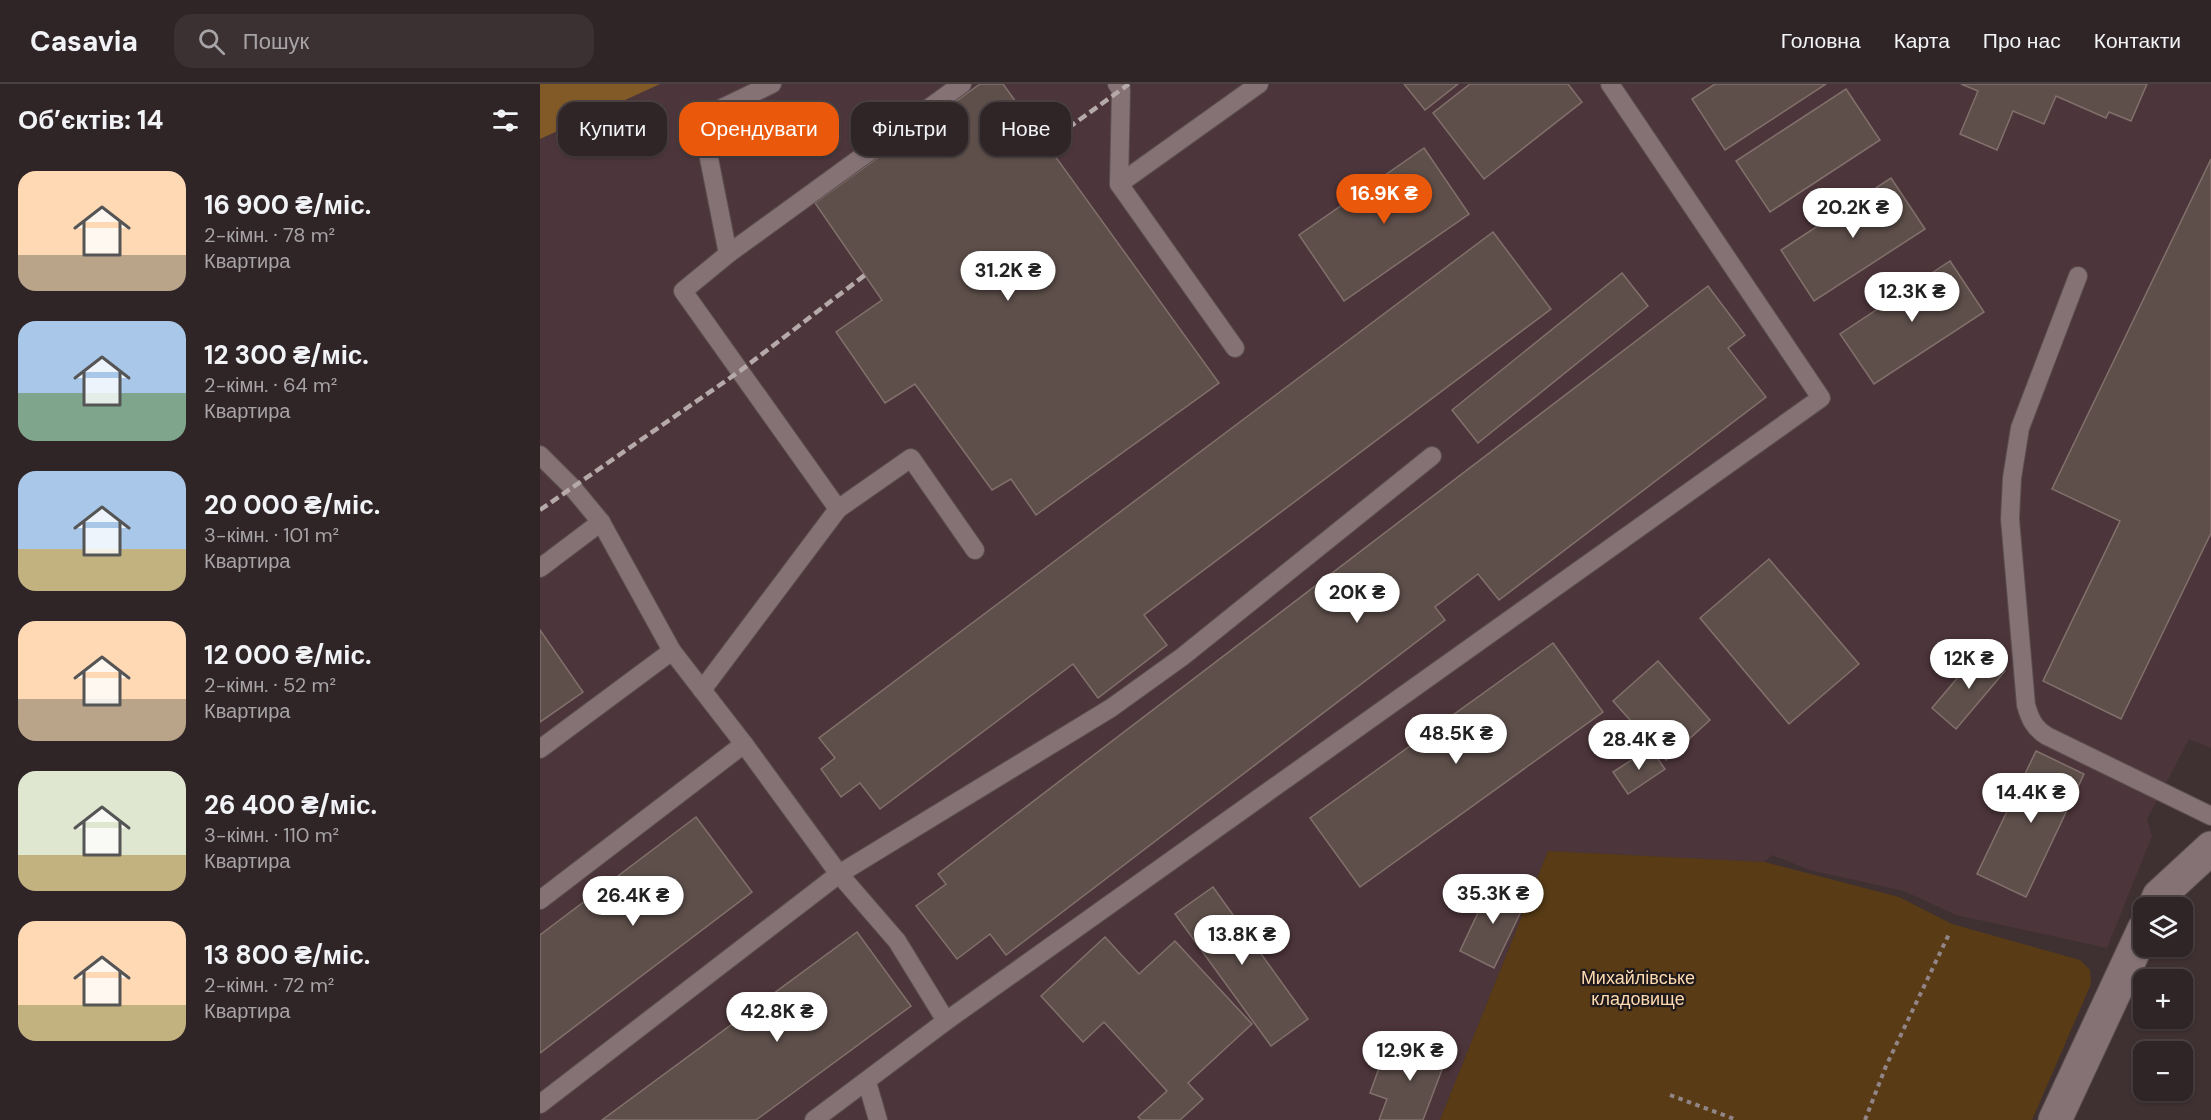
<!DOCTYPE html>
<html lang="uk">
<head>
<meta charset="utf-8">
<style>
  :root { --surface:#2f2426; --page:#3b3032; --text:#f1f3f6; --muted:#a7a4a7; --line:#4a4143; --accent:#ea580c }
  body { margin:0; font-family:"DM Sans",sans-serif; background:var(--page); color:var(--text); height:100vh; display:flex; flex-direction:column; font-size:22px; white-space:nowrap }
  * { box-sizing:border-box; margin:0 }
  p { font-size:20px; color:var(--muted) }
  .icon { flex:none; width:33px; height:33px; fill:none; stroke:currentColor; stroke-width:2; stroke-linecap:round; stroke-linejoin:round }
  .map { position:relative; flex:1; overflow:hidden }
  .side { display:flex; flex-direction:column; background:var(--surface); width:540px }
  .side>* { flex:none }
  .top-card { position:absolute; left:18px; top:18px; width:570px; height:54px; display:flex; gap:12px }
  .tools { position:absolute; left:1593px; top:813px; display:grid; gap:12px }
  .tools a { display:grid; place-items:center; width:60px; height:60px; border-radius:12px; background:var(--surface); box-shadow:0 2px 4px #0004,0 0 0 2px var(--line); font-size:30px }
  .price { position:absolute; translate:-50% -51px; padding:0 14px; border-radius:21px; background:#fff; color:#222; font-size:20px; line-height:39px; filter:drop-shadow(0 2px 3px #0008) }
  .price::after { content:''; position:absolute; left:50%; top:36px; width:18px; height:14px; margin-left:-9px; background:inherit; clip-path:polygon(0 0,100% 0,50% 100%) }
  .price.current { background:var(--accent); color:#fff }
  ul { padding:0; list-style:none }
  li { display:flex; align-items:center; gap:18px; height:150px; padding:0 18px }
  li span { display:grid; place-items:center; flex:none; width:168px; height:120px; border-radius:18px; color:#555 }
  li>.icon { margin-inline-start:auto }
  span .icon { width:72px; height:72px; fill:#fffc; stroke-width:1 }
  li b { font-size:26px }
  h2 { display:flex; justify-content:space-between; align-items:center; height:72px; padding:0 18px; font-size:26px }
  .chip { padding:0 21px; border-radius:18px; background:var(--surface); box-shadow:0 2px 4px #0004,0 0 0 2px var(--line); font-size:21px; line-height:54px }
  .chip.current { background:var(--accent); color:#fff }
  header { display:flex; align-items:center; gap:36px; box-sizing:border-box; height:84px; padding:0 30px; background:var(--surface); border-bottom:2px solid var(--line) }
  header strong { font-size:28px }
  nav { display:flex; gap:33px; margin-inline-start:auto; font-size:21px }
  .search { width:420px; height:54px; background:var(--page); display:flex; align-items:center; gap:15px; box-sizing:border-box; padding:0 21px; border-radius:18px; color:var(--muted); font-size:22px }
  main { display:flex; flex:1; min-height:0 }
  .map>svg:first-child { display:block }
  .built { fill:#4d363b }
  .green { fill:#593c16 }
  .forest { fill:#815a28 }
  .building { fill:#5e4f4a; stroke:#81706b; stroke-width:1.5 }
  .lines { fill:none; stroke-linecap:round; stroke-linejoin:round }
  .lane-casing { stroke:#5c4f51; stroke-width:20 }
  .street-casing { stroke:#5c4f51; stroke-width:35 }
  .path { stroke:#928587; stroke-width:4; stroke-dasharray:4.5 4.5; stroke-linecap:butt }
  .lane { stroke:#847275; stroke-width:18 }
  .street { stroke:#847275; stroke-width:33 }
  .rail { stroke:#b5a9aa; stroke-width:4.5; stroke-dasharray:9 4.5; stroke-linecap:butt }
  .labels { text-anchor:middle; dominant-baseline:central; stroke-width:4.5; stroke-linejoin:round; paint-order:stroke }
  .park-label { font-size:18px; fill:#fedab0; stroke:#211a1b }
</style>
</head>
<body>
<header>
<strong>Casavia</strong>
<div class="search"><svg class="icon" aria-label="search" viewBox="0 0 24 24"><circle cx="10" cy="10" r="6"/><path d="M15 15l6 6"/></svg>Пошук</div>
<nav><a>Головна</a><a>Карта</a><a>Про нас</a><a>Контакти</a></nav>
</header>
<main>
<section class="side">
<h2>Об’єктів: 14<svg class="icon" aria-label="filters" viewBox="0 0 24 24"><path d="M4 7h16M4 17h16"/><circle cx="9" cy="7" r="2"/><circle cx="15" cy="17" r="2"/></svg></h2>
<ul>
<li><span style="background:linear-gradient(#ffd9b3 70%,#b9a48a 0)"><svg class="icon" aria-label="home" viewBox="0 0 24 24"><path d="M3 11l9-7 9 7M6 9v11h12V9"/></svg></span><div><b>16 900 ₴/міс.</b><p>2-кімн. · 78 m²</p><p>Квартира</p></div></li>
<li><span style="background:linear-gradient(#a9c7e8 60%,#7fa58c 0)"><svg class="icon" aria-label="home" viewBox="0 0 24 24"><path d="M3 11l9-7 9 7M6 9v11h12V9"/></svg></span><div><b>12 300 ₴/міс.</b><p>2-кімн. · 64 m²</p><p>Квартира</p></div></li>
<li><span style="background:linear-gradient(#a9c7e8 65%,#c2b280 0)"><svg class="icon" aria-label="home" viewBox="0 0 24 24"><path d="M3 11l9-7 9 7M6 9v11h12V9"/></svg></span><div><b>20 000 ₴/міс.</b><p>3-кімн. · 101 m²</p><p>Квартира</p></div></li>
<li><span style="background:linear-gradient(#ffd9b3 65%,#b9a48a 0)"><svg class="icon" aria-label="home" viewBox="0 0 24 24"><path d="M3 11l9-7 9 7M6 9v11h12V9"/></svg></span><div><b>12 000 ₴/міс.</b><p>2-кімн. · 52 m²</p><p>Квартира</p></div></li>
<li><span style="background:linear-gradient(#dfe7d0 70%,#c2b280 0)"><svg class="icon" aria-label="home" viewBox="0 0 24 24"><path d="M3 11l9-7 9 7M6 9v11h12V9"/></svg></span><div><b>26 400 ₴/міс.</b><p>3-кімн. · 110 m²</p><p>Квартира</p></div></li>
<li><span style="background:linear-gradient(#ffd9b3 70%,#c2b280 0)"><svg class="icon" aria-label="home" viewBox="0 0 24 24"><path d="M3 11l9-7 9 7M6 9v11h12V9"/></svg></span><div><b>13 800 ₴/міс.</b><p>2-кімн. · 72 m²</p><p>Квартира</p></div></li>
</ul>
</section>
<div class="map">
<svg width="1671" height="1036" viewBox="0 0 1671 1036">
  <rect width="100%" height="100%" fill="#3f3032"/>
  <polygon class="built" points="0,0 1671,0 1671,664 1649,655 1622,707 1607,735 1612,752 1567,864 1416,831 1364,807 1270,786 1232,771 1225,778 1008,767 900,1036 0,1036"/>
  <polygon class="green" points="1008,767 1225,778 1359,813 1412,840 1540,876 1550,886 1551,900 1492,1036 900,1036"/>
  <polygon class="forest" points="0,0 120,0 0,55"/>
  <g class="building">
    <polygon points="440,0 463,0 679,299 496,431 471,395 452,406 375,300 345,319 296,248 342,216 275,119"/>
    <polygon points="864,0 918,0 885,26"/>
    <polygon points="930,0 1028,0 1042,18 944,95 893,29"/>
    <polygon points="1175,0 1286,0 1185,66 1152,15"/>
    <polygon points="1421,0 1607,0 1591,37 1569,28 1566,34 1516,12 1504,40 1473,27 1457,66 1420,50 1438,7"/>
    <polygon points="1306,5 1340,56 1230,128 1196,77"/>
    <polygon points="884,64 929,130 804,217 759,151"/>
    <polygon points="1671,75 1671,449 1581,635 1503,597 1580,437 1512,405"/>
    <polygon points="1351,94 1385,145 1274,217 1241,166"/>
    <polygon points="953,148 1011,225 604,531 627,561 558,614 533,580 340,725 320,699 301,713 281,685 295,674 279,654"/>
    <polygon points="1410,177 1444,228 1334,300 1300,250"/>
    <polygon points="1082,189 1108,222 938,359 912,326"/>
    <polygon points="1168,202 1205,251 1188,264 1226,313 959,516 938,490 895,523 905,536 466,871 450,850 417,875 376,822 406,800 398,790"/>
    <polygon points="1229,475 1319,580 1249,640 1160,534"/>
    <polygon points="0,546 43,608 0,638"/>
    <polygon points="1013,559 1063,628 820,803 770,734"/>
    <polygon points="1441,566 1465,587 1416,645 1392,624"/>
    <polygon points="1118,577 1170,636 1126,676 1073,617"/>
    <polygon points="1110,664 1125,685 1088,710 1073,688"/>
    <polygon points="1496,667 1544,690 1486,813 1437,790"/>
    <polygon points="156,733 212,808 0,969 0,851"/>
    <polygon points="952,799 987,815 954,884 920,867"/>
    <polygon points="673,803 768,935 731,962 635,830"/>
    <polygon points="317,848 371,922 216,1036 62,1036"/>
    <polygon points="565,853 599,890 635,857 712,940 648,999 663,1015 640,1036 601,1036 598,1033 627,1007 564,938 543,958 501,912"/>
    <polygon points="872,953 909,967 883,1036 839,1036 847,1015 830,1009 843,973 863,980"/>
  </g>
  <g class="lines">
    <g class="lane-casing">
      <g id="lane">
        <polyline points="577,0 581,6 579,100 695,264"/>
        <polyline points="579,100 719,0"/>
        <polyline points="188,170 422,0"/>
        <path d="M1538 192 1480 344 1472 394 1470 435 1486 621C1490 635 1494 644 1507 652L1671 732"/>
        <polyline points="0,371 32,403 61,438 132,567 204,660 299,790 357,857 406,937"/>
        <polyline points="298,425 371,374 435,466"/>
        <polyline points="0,484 61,438"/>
        <polyline points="162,606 298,425 143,207 188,170 161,34 232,0"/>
        <polyline points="0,665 132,567"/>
        <polyline points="0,816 204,660"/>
        <polyline points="327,998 338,1036"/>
        <polyline points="0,1020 299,790 571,624 642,573 892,372"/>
        <polyline points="274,1036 406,937 1281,314 1070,0"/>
      </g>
    </g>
    <g class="street-casing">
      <g id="street">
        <polyline points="1614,824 1619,812 1671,764"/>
        <polyline points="1515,1036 1604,845"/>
      </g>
    </g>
    <g class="path">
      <polyline points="1130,1011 1197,1036"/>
      <polyline points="1325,1036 1346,982 1409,850"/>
    </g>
    <use href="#lane" class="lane"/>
    <use href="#street" class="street"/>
    <g class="rail">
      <polyline points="506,60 589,0"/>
      <polyline points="0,426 200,287 325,191"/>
    </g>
  </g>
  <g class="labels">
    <g class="park-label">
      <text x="1098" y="894">Михайлівське<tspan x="1098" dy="21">кладовище</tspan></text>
    </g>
  </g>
</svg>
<div class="tools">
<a><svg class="icon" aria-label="layers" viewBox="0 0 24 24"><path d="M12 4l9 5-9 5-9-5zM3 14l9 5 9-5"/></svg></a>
<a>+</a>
<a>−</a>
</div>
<b class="price current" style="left:844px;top:141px">16.9K ₴</b>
<b class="price" style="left:1313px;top:155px">20.2K ₴</b>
<b class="price" style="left:468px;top:218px">31.2K ₴</b>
<b class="price" style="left:1372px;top:239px">12.3K ₴</b>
<b class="price" style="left:817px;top:540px">20K ₴</b>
<b class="price" style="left:1429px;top:606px">12K ₴</b>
<b class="price" style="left:916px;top:681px">48.5K ₴</b>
<b class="price" style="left:1099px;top:687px">28.4K ₴</b>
<b class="price" style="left:1491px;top:740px">14.4K ₴</b>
<b class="price" style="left:953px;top:841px">35.3K ₴</b>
<b class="price" style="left:93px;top:843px">26.4K ₴</b>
<b class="price" style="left:702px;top:882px">13.8K ₴</b>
<b class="price" style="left:237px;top:959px">42.8K ₴</b>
<b class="price" style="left:870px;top:998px">12.9K ₴</b>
<div class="top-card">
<a class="chip">Купити</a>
<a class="chip current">Орендувати</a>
<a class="chip">Фільтри</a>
<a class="chip">Нове</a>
</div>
</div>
</main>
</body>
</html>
